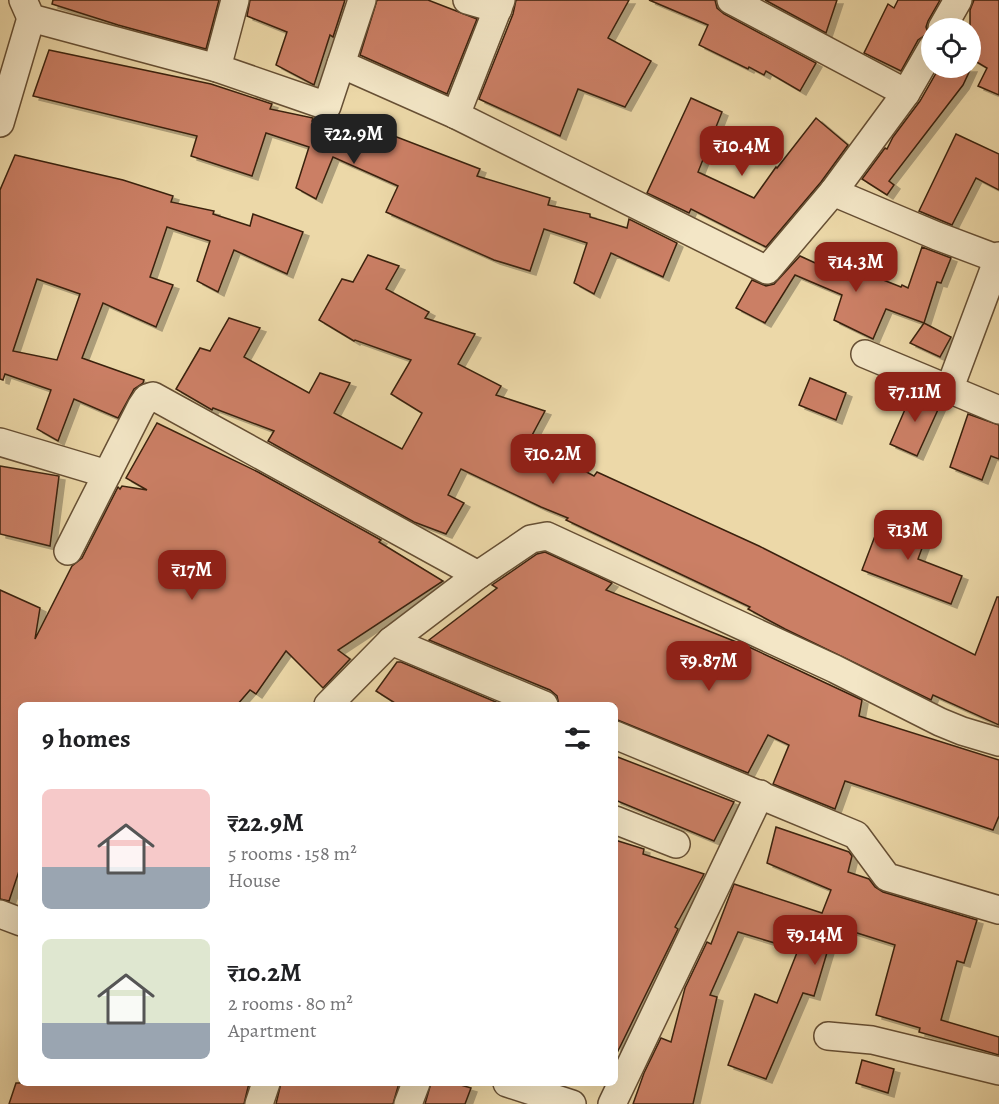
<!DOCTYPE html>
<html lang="en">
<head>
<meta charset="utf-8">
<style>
  :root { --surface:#fff; --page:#f6f6f6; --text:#202124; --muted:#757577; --accent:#8f2418 }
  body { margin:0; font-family:Alegreya,serif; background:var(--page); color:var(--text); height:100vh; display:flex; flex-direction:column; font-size:22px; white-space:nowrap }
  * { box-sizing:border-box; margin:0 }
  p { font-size:20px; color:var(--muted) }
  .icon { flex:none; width:33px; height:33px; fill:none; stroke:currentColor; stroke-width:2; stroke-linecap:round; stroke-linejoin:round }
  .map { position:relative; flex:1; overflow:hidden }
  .sheet { position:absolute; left:18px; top:702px; width:600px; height:384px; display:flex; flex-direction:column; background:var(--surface); border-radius:9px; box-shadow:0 6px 24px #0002 }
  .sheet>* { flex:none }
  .controls { position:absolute; left:921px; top:18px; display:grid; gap:12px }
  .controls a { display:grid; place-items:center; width:60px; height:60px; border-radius:50%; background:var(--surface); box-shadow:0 6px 24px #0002; font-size:30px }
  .price { position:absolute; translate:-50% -51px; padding:0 14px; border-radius:12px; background:var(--accent); color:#fff; font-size:20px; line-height:39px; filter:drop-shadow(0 2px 3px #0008) }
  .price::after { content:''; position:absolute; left:50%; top:36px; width:18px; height:14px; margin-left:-9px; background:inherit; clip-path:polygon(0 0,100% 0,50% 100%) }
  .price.selected { background:#222; color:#fff }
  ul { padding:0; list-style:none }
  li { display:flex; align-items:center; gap:18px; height:150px; padding:0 24px }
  li span { display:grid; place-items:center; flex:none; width:168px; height:120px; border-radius:9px; color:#555 }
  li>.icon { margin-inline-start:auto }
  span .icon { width:72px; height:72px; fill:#fffc; stroke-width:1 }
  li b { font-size:26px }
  h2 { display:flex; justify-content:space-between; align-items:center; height:72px; padding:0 24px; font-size:26px }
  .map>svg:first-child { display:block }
  .building { fill:#cb7f65; stroke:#3a210d; stroke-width:1.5; fill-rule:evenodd; filter:url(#shadow) }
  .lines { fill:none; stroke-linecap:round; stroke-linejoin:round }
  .minor-casing { stroke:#664f34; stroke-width:30 }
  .minor { stroke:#f3e6c6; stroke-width:27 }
</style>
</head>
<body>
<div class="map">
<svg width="999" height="1104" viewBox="0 0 999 1104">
  <defs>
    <filter id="shadow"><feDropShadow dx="6" dy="4" stdDeviation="0" flood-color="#0004"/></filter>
  </defs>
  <rect width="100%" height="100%" fill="#ecd8a8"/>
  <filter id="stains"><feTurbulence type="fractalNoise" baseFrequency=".00333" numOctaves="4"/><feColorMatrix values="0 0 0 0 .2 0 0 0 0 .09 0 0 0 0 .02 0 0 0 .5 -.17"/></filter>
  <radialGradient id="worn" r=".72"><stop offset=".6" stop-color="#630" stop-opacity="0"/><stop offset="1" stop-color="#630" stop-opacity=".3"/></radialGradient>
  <g class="building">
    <polygon points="53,0 219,0 206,49 118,25 52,4"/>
    <polygon points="250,0 345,0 333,37 330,35 314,85 276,65 287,32 247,16"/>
    <polygon points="377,0 428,0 477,19 447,94 360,55"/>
    <polygon points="516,0 629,0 608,38 651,61 625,107 578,89 560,136 479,99 513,14"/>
    <polygon points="649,0 715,0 717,8 724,14 816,63 800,91 766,71 764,75 749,67 748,69 699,45 708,25"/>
    <polygon points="765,0 837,0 826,33"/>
    <polygon points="898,0 940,0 928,21 926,27 928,33 918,40 901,71 864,53 888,4 894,8"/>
    <polygon points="974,0 999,0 999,95 978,86 987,68 970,58 970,10"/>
    <polygon points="49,50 211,84 272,104 270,109 313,118 312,121 349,132 350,127 388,138 389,134 480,169 477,176 550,198 548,205 590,214 590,217 627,228 629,219 677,243 663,277 611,253 594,294 574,283 587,243 544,229 530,271 494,260 386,212 398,186 333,157 316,199 296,188 309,147 266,133 252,176 191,156 197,136 33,96"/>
    <polygon points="939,68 971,68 963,85 889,181 894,185 887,195 862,179 885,148 887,149 893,137 920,101"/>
    <polygon points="691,98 722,112 698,172 754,198 776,167 777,168 816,118 848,145 821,182 766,247 691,209 689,213 647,193"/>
    <polygon points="956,134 999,154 999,190 976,178 952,225 919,211"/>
    <path d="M15 155 123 180 173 196 171 202 214 211 213 214 250 226 253 214 303 232 287 274 234 250 218 292 197 281 210 241 167 227 150 277 173 285 156 327 103 303 82 358 144 380 143 383 134 389 118 418 74 399 58 441 37 429 51 390 5 374 3 380 0 379V190ZM37 279 80 294 57 360 13 351Z"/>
    <polygon points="922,247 951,258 941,283 937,282 924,323 886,309 873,339 834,320 842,295 795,275 765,323 736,308 752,280 766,286 774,284 800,256 848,278 853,268 901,287 902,285 908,288"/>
    <polygon points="368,255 399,266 386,289 429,312 425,318 475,334 458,364 501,386 496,395 545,411 529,441 594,476 597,472 759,546 975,655 997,597 999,597 999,725 933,695 931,700 785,629 748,609 750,607 566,520 568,518 541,507 461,469 448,495 464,503 446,534 414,522 268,441 274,431 213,408 212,410 176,389 200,348 210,351 229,318 260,328 244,357 309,393 320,373 350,383 334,413 402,449 422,413 391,394 411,360 355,340 354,341 319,320 342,279 353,282"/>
    <polygon points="924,323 951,337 940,357 910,343"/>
    <polygon points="810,378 846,393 836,420 799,405"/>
    <polygon points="913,391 941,403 917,456 890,444"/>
    <polygon points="968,414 999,425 999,459 991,456 982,480 950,467"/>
    <polygon points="157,423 258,472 381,540 379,542 443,581 338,650 350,659 323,688 286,651 256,694 250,690 237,705 21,705 21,865 9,901 0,899 0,590 40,608 35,639 72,566 82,558 118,487 120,489 122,486 147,490 126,478"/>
    <polygon points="0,466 59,476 50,546 0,534"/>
    <polygon points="883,515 928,532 918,559 962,576 951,604 862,570"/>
    <polygon points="545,552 612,583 606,590 749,647 862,700 859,716 999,760 999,816 993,830 845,781 835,809 773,784 789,745 768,735 748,773 615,719 615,705 559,705 557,696 550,690 429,640 497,588 492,585 537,554"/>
    <polygon points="397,662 401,662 503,705 398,705 376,691"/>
    <polygon points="615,756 734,802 714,841 615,800"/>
    <polygon points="776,827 849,852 852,856 848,872 869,879 875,887 883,892 977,920 964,963 957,961 941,1020 999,1037 999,1055 919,1032 920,1028 876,1015 895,945 835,926 814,996 803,993 766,1079 728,1065 755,994 777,1003 798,950 738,932 710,995 717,997 693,1104 633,1104 644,1073 661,1038 671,1042 685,988 707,942 711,944 734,884 822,913 831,890 767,863"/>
    <polygon points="615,840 644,849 643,854 704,874 675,927 678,929 615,1057"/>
    <polygon points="862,1060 894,1069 888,1093 856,1083"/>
    <polygon points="16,1083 249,1083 244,1104 9,1104"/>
    <polygon points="281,1083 399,1083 393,1104 276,1104"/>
    <polygon points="431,1083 454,1083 471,1088 465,1104 425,1104"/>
  </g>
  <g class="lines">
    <g class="minor-casing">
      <g id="minor">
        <polyline points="23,0 31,18 217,68 327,106 362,0"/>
        <polyline points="467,0 498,9"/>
        <polyline points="731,0 906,93"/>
        <polyline points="942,28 958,0"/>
        <polyline points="341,64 456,115 767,270 833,192 906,93 932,48"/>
        <polyline points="217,68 235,0"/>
        <polyline points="456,115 501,0"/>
        <polyline points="0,123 31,18"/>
        <polyline points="833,192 937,236 998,259"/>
        <polyline points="865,354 999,410"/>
        <polyline points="949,390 999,256"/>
        <polyline points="0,442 107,474"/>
        <polyline points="68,551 141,407 147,398 153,396 478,575"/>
        <polyline points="391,641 544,705"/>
        <polyline points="328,705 391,641 478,575 531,539 547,536 835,669 940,722 962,731 999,742"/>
        <polyline points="615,735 856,835 887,877 999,910"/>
        <polyline points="615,820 676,844"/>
        <polyline points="0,914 21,922"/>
        <polyline points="828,1036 872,1040 999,1071"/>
        <polyline points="507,1083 572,1104"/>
        <polyline points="259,1104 266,1083"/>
        <polyline points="408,1104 416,1083"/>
        <polyline points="612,1104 760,794"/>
      </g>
    </g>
    <use href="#minor" class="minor"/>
  </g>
  <rect width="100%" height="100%" filter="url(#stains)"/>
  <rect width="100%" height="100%" fill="url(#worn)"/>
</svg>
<div class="controls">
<a><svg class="icon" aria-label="locate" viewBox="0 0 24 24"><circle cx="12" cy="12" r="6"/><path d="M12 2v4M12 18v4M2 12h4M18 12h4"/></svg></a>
</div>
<b class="price selected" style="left:354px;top:165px">₹22.9M</b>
<b class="price" style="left:742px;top:177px">₹10.4M</b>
<b class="price" style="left:856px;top:293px">₹14.3M</b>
<b class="price" style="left:915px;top:423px">₹7.11M</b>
<b class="price" style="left:553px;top:485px">₹10.2M</b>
<b class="price" style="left:908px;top:561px">₹13M</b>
<b class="price" style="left:192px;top:601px">₹17M</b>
<b class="price" style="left:709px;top:692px">₹9.87M</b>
<b class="price" style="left:815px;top:966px">₹9.14M</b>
<section class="sheet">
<h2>9 homes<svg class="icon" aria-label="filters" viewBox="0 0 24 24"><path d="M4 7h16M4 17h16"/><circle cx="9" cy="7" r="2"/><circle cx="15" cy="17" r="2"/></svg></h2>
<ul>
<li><span style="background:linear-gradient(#f6c9c9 65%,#9aa5b1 0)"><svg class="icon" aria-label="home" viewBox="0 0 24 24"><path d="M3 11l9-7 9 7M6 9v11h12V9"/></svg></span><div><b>₹22.9M</b><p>5 rooms · 158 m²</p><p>House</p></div></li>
<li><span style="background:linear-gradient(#dfe7d0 70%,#9aa5b1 0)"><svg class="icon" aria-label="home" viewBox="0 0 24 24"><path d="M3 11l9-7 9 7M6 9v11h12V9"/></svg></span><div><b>₹10.2M</b><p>2 rooms · 80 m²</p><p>Apartment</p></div></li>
</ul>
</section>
</div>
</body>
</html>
